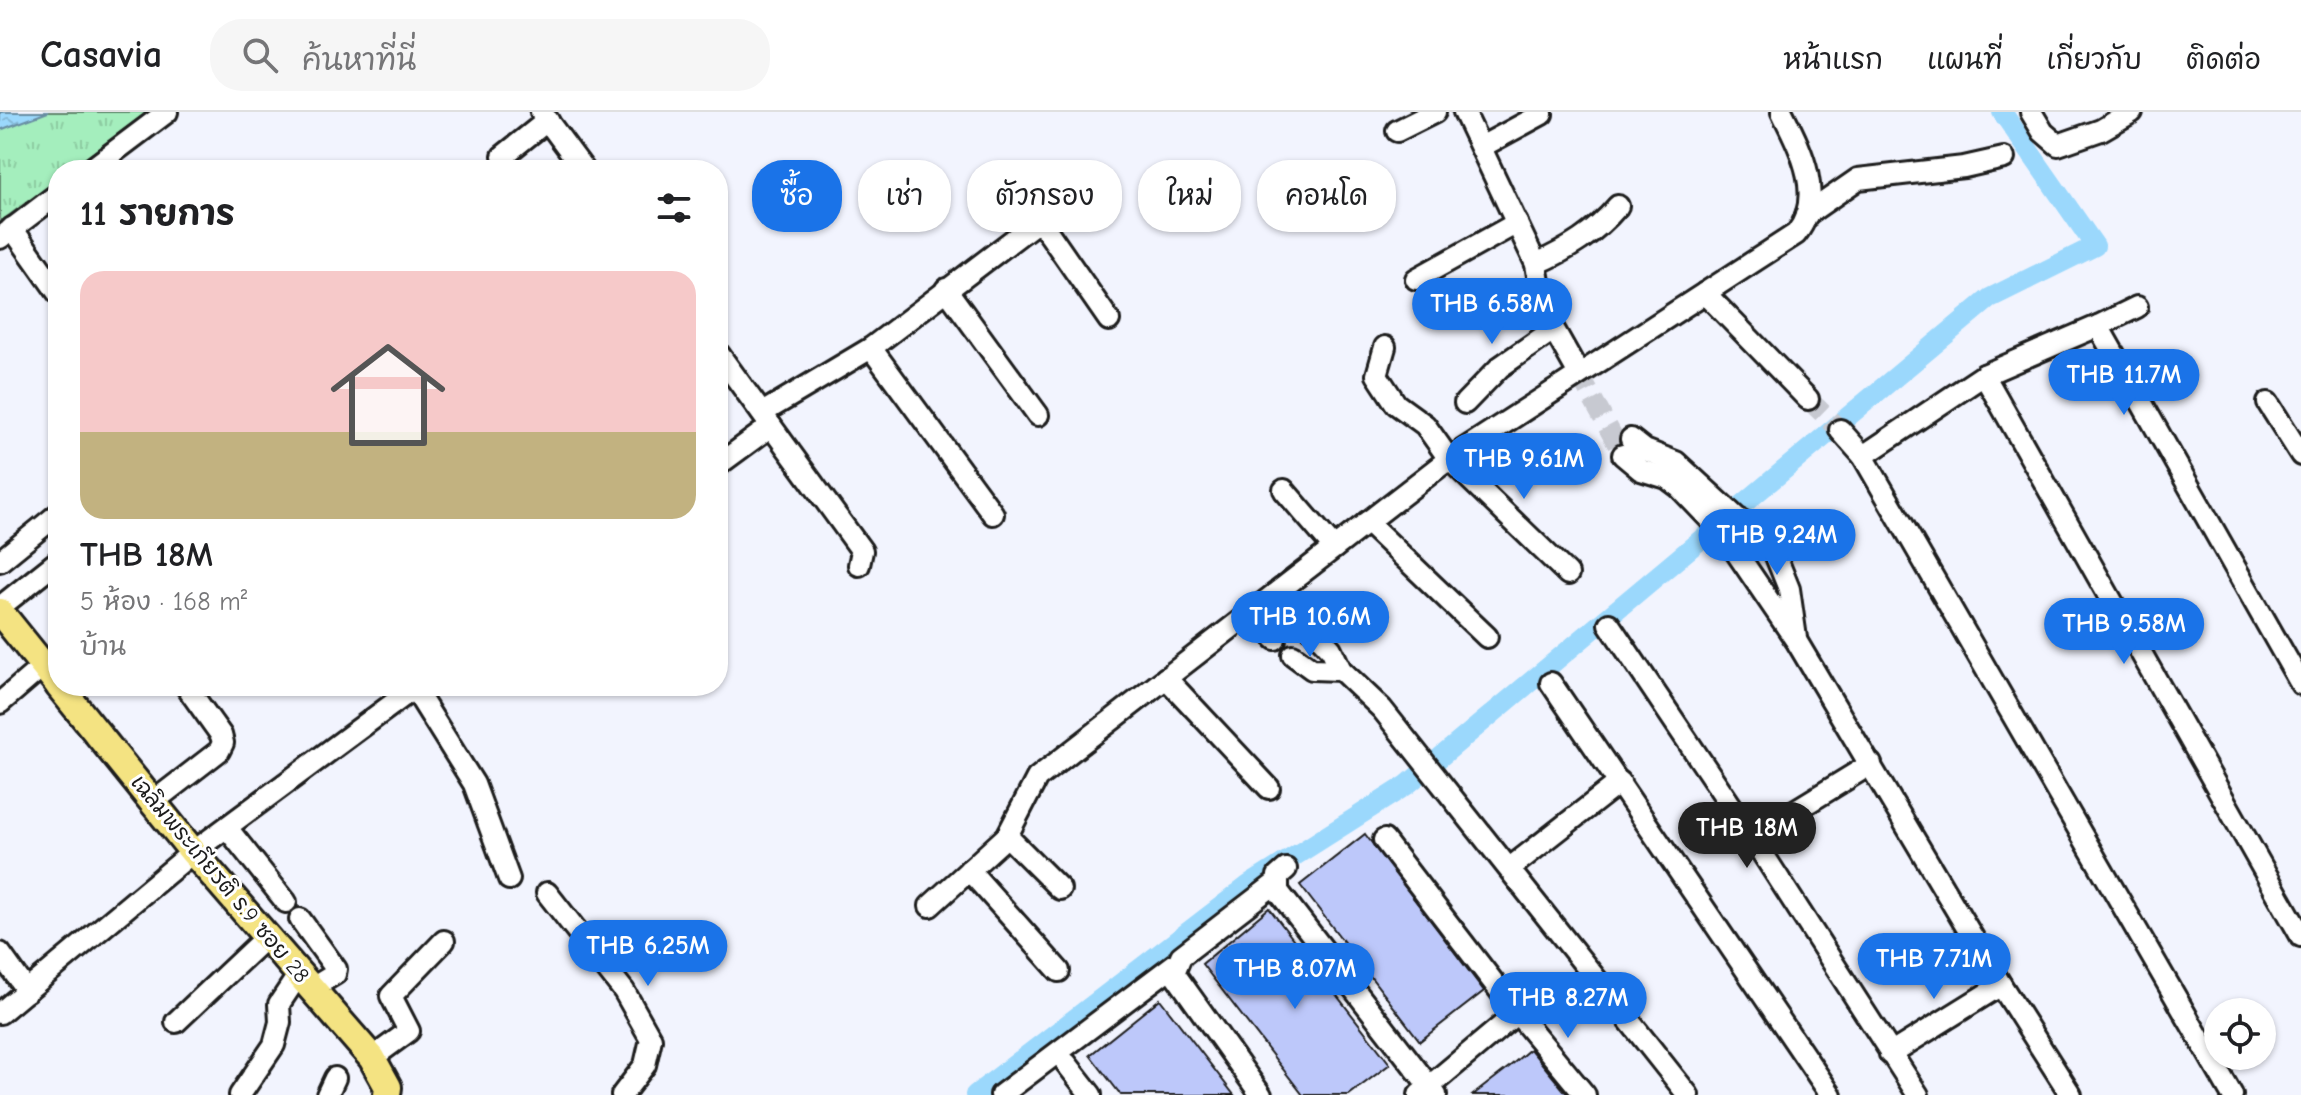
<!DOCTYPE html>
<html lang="th">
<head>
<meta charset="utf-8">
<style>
  :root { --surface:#fff; --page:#f6f6f6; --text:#202124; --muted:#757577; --line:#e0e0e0; --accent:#1a73e8 }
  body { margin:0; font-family:"Comic Neue","Playpen Sans Thai",sans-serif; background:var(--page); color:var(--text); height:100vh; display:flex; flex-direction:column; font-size:30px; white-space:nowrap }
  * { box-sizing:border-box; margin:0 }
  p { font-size:26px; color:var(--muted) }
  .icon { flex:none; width:44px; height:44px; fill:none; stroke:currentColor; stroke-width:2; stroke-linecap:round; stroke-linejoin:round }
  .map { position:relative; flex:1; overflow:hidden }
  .drawer { position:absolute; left:48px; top:48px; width:680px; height:536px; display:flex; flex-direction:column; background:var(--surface); border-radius:32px; box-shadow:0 2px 6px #0004 }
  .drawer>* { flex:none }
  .hud { position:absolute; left:752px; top:48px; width:760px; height:72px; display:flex; gap:16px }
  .buttons { position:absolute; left:2204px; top:886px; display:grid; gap:16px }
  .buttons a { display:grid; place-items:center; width:72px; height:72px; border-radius:50%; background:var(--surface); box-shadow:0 2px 6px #0004; font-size:40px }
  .price { position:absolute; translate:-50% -68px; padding:0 18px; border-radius:28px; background:var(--accent); color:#fff; font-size:26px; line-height:52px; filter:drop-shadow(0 2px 4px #0008) }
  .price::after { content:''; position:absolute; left:50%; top:48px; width:24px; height:18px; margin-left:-12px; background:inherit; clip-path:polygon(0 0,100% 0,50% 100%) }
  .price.active { background:#222; color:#fff }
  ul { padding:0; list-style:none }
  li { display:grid; align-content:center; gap:16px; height:424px; padding:0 32px }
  li span { display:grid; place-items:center; height:248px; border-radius:24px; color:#555 }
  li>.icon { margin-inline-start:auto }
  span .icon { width:144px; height:144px; fill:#fffc; stroke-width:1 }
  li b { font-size:34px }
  h2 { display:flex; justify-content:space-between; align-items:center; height:96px; padding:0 32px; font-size:34px }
  .pill { padding:0 28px; border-radius:32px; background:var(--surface); box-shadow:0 2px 6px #0004; font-size:28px; line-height:72px }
  .pill.active { background:var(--accent); color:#fff }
  header { display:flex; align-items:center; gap:48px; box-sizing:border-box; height:112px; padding:0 40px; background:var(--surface); border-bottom:2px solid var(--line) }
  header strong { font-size:38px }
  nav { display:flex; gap:44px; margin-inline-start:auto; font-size:28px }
  .search { width:560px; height:72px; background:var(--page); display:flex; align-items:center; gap:20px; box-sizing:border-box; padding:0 28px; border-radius:32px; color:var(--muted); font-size:30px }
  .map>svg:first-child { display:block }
  .park { fill:url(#park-tufts); stroke:#60856c; stroke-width:2 }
  .water { fill:url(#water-ripples); stroke:#688da2; stroke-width:2 }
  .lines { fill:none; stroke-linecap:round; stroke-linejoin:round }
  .canal { stroke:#9bd8fc; stroke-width:20 }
  .building { fill:#bdc8fa; stroke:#1c1c1c; stroke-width:2 }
  .minor-tunnel { stroke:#c7c9d1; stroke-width:20; stroke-dasharray:20 10; stroke-linecap:butt }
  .minor-casing { stroke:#1c1c1c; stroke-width:26 }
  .major-casing { stroke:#1c1c1c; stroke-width:32 }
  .minor { stroke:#fff; stroke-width:20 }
  .major { stroke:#f4e382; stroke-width:26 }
  .labels { text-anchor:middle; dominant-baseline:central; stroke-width:6; stroke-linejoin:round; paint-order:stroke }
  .street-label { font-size:22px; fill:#1c1c1c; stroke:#fff }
</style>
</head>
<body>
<header>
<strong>Casavia</strong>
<div class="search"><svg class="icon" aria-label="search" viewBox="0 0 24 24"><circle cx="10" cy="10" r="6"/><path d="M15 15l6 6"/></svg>ค้นหาที่นี่</div>
<nav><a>หน้าแรก</a><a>แผนที่</a><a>เกี่ยวกับ</a><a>ติดต่อ</a></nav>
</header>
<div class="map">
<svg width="2301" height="983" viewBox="0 0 2301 983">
  <defs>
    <pattern id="park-tufts" width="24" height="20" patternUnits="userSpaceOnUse" patternTransform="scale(2)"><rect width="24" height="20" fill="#a4eebd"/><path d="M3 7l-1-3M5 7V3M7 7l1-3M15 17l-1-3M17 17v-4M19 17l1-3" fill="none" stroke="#8dcca2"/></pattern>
    <pattern id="water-ripples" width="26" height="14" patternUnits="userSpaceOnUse" patternTransform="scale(2)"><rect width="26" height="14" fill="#9bd8fc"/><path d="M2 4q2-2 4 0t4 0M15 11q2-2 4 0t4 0" fill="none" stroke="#85b9d7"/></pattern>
  </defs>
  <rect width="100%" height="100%" fill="#f2f4fe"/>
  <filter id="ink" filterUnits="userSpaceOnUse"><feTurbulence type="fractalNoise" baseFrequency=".0125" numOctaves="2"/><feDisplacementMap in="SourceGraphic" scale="16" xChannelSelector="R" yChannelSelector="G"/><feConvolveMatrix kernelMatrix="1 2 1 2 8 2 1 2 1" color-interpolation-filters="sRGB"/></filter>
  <g filter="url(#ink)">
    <polygon class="park" points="0,0 147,0 70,58 58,58 58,67 0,110"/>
    <polygon class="water" points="0,0 48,0 0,18"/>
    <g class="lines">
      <polyline class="canal" points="975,983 1249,773 1407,673 1990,186 2095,134 2002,0"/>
    </g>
    <g class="building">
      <polygon points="1365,722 1484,879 1420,929 1300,773"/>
      <polygon points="1269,796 1390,952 1349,983 1303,983 1202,852"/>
      <polygon points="1160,887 1234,983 1121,983 1090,943"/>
      <polygon points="1530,937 1568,983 1473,983 1509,955"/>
    </g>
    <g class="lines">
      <g class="minor-tunnel">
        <polyline points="1579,262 1623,343"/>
        <polyline points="1808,287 1840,318"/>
      </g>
      <g class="minor-casing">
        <g id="minor">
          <polyline points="541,0 584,58"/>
          <polyline points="1464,0 1536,152 1544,200 1579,262"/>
          <polyline points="2031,0 2043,20 2058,33 2101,18 2132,0"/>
          <polyline points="1397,19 1435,0"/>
          <polyline points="1481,35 1542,2"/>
          <polyline points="503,44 548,8"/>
          <polyline points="90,58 167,0"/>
          <polyline points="1806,103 1858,67 1964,55 2004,46"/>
          <polyline points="12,116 58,181"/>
          <polyline points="0,126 58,82"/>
          <path d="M1536 152C1569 137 1594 122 1618 94"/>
          <polyline points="1416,167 1517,111"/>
          <polyline points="946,177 1038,303"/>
          <polyline points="1705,181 1808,287"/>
          <polyline points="2098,214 2137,195"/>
          <polyline points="1385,235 1377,263 1396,292 1425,313 1449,347 1568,462"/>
          <polyline points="871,236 993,402"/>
          <polyline points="718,241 771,314 718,353"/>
          <polyline points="1984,263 2301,824"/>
          <polyline points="1465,291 1500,255 1553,218"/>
          <polyline points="2268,291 2301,343"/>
          <polyline points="762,301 871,236 1034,112 1043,114 1050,123 1109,208"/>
          <polyline points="771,314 862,439 859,453"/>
          <polyline points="1840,318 1863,344 2232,983"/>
          <polyline points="1631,327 1645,338 1676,350 1737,406 1756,417 1773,437 1789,477 1796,526"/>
          <polyline points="1623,343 1641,358 1667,366 1679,375 1723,421 1797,530 2001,873 2071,983"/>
          <polyline points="1863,344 1984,263 2098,214 2301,572"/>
          <polyline points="1284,378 1334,436"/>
          <polyline points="1367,410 1487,525"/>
          <polyline points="0,449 58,402"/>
          <polyline points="1278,480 1299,504"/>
          <polyline points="0,495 58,449"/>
          <polyline points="1252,499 1275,527"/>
          <polyline points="1609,512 1752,725 1918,983"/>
          <polyline points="1312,517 1331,537 1341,558 1382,597 1688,983"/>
          <polyline points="1293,543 1312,557 1341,558"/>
          <polyline points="1166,566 1269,676"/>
          <polyline points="1551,571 1831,983"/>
          <polyline points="414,576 474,672 509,767"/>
          <polyline points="0,591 43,554"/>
          <polyline points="153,690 219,639 223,631 221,623 186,574"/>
          <polyline points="227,716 286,790"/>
          <polyline points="1007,724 1060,777"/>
          <polyline points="1752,725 1871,652"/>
          <polyline points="1384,728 1517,901 1419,983"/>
          <polyline points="1510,756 1620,670"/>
          <polyline points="1286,757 1278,764 1278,779 1436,983"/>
          <polyline points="969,758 1059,859"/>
          <polyline points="547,781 624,879 651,927 645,953 622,983"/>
          <path d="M930 794 1007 724 1037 666 1449 347 1796 122C1826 85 1800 36 1782 0"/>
          <polyline points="300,807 336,857 335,862 312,876"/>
          <polyline points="0,841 27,879"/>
          <polyline points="0,901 193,740 417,574"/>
          <polyline points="1517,901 1585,983"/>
          <polyline points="176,910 267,824"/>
          <polyline points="1890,942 2001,873"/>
          <polyline points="372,946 409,919 391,884 444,829"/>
          <polyline points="1066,951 1091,983"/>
          <polyline points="240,983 274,933 280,910 279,892 299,862"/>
          <polyline points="327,983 335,966"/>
          <polyline points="1001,983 1175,852"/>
          <polyline points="1261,983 1174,861 1181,844 1276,771"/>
        </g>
      </g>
      <g class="major-casing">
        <g id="major">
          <polyline points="0,500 58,572"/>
          <polyline points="59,574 193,740 372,946 388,975 387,983"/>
        </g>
      </g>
      <use href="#minor" class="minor"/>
      <use href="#major" class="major"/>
    </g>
  </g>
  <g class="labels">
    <g class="street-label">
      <text transform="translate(220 767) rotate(50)">เฉลิมพระเกียรติ ร.9 ซอย 28</text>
    </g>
  </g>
</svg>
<div class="buttons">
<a><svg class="icon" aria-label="locate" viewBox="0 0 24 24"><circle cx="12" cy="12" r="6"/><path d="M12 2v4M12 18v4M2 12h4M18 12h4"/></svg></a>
</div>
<b class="price" style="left:1492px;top:234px">THB 6.58M</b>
<b class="price" style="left:2124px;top:305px">THB 11.7M</b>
<b class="price" style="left:1524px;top:389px">THB 9.61M</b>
<b class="price" style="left:1777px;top:465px">THB 9.24M</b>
<b class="price" style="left:1310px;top:547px">THB 10.6M</b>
<b class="price" style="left:2124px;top:554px">THB 9.58M</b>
<b class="price active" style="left:1747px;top:758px">THB 18M</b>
<b class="price" style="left:648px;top:876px">THB 6.25M</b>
<b class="price" style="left:1934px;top:889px">THB 7.71M</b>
<b class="price" style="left:1295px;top:899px">THB 8.07M</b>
<b class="price" style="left:1568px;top:928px">THB 8.27M</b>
<div class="hud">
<a class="pill active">ซื้อ</a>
<a class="pill">เช่า</a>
<a class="pill">ตัวกรอง</a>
<a class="pill">ใหม่</a>
<a class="pill">คอนโด</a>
</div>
<section class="drawer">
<h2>11 รายการ<svg class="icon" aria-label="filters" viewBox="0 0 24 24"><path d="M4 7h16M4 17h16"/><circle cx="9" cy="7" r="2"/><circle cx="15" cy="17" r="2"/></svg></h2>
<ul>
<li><span style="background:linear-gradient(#f6c9c9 65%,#c2b280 0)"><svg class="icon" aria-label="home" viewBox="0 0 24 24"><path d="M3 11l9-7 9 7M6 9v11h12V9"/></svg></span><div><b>THB 18M</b><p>5 ห้อง · 168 m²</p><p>บ้าน</p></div></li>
</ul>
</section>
</div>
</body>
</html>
